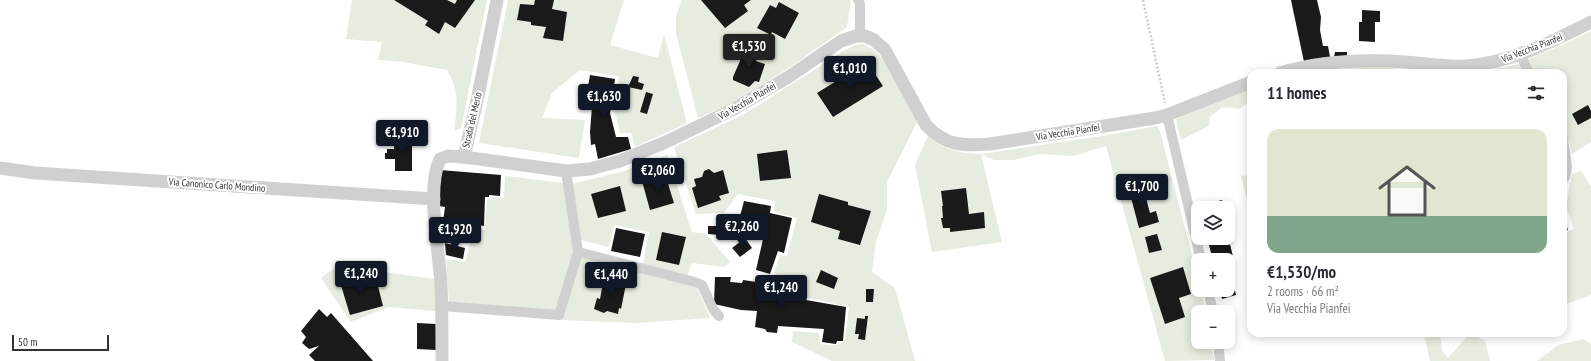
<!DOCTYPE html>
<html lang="en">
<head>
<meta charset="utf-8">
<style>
  :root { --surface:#fff; --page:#f7f7f7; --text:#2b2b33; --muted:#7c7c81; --accent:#111827 }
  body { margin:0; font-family:"PT Sans Narrow",sans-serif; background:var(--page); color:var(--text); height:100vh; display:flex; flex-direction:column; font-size:15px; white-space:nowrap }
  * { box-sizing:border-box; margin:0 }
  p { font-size:13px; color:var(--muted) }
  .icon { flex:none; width:22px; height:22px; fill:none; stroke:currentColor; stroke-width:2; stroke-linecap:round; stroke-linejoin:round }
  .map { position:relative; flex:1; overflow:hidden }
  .details { position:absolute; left:1247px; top:69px; width:320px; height:268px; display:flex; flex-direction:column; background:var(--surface); border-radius:12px; box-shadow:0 2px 10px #0003 }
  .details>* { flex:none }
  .tools { position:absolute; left:1191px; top:201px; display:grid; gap:8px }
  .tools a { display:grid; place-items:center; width:44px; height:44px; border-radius:8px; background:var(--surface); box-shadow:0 2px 10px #0003; font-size:20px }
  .scale { position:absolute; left:12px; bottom:10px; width:97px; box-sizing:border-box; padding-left:4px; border:2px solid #333; border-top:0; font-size:11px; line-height:14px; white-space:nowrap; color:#333; -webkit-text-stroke:3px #fff; paint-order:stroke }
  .price { position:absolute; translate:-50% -34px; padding:0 9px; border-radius:4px; background:var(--accent); color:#fff; font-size:13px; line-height:26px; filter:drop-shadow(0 1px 2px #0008) }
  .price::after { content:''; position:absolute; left:50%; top:24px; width:12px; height:9px; margin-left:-6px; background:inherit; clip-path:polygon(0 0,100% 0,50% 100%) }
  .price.current { background:#222; color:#fff }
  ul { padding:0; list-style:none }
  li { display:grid; align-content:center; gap:8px; height:212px; padding:0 20px }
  li span { display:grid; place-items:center; height:124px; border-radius:12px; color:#555 }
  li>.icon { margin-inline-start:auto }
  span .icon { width:72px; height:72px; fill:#fffc; stroke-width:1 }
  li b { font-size:17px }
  h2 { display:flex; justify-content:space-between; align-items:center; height:48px; padding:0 20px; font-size:17px }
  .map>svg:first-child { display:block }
  .green { fill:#e6ecdf }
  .building { fill:#1a1a1a }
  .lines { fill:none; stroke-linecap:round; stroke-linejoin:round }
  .path { stroke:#cdcdcd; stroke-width:2.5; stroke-dasharray:2 2; stroke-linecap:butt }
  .minor { stroke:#d0d0d0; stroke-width:10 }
  .tertiary { stroke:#d0d0d0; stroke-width:13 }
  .labels { text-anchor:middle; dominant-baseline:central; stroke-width:4; stroke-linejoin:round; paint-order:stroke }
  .street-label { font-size:10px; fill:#333; stroke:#fff }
</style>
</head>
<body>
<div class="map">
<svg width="1591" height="361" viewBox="0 0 1591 361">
  <rect width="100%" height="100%" fill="#fff"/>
  <g class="green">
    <path d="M352 0H487L461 128 454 131C457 107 460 91 447 70L403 62 378 60 382 42 346 39Z"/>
    <polygon points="508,0 624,0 610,45 658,58 664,34 687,123 635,147 631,133 620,133 615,112 619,76 580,70 552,93 542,118 585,120 579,158 479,143"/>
    <polygon points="682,0 851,0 847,27 790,67 732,103 698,118 676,34 676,16"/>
    <polygon points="1591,31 1591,142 1572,154 1570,143 1563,130 1563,73 1534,73 1527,60 1569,42"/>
    <path d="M863 44C872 48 877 52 883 60L918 120 887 182V210L876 241 872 272 895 288 915 361H832L792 342 793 331 819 333 820 344C829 345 838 348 845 340L849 307 790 294 793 282 774 273 780 255 787 256 797 218 774 212 775 201 738 194 724 213 696 214 674 147 743 115 842 52 855 45Z"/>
    <polygon points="1519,64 1523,73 1464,73 1496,69"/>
    <polygon points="1358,67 1385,67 1434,73 1394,72 1307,73"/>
    <polygon points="1251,87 1251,101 1249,101 1240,109 1222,107 1209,118 1209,126 1181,140 1176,119"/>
    <path d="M1157 126 1160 131 1198 279V290H1201L1206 312H1198V342H1211L1214 360 1165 361 1106 146 1073 156 1040 154 1013 160H994L981 154 1002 242 932 252 915 165 928 136C946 151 958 153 981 154L1103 136Z"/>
    <polygon points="667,155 692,232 706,234 730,262 724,267 692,263 687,276 643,264 649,232 614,225 609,247 581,240 571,184 624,171"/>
    <polygon points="1581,171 1591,186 1591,295 1563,305 1563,234 1574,229 1566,207 1572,174"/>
    <polygon points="1251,175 1251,217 1241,176"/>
    <polygon points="505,176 563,183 573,252 556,311 449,303 446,259 465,262 474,229 485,230 487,199 491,199 491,197 504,198"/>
    <polygon points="580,257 695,287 699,292 710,318 635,323 561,320"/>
    <polygon points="346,267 435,279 435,311 388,307 351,322 321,278 333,269"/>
    <polygon points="1424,333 1440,333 1442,351 1448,358 1470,333 1485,341 1490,361 1430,361"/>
    <polygon points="1583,339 1591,344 1591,361 1537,361 1558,345"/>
  </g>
  <g class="building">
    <polygon points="394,0 447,0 455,4 457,0 475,0 455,28 445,22 439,34 425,25 428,21"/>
    <polygon points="535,0 554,0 552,9 567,12 563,41 543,38 546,27 531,25 531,22 517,20 520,4 534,5"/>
    <polygon points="701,0 751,0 744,5 748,11 725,28"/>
    <polygon points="1291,0 1317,0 1321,17 1320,30 1323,46 1328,46 1330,57 1304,62"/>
    <polygon points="779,2 799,13 785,39 772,32 771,35 757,28 770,5 776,8"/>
    <polygon points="1362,10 1380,11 1380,22 1375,22 1375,42 1359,41 1359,22 1362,22"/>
    <polygon points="746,47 759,52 756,61 765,64 759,82 755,81 749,87 733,80 733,77"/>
    <polygon points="1335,52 1347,52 1347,57 1334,57"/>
    <polygon points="867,62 883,86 833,117 817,93"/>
    <polygon points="590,75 615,79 610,113 616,137 628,137 631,149 598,159 595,144 591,145 590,132 592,106 585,105"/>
    <polygon points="633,76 639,77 638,82 644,84 642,90 628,87"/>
    <polygon points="646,92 653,94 647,114 640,112"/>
    <polygon points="1588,105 1591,111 1591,118 1578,125 1572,114"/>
    <polygon points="395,136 412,136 412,171 395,171 395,159 385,159 385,153 387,153 387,149 394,149"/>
    <polygon points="787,150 791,178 760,181 757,154"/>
    <polygon points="709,169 714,173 723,170 729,193 719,196 721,200 698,208 692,188 696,186 694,179 702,177 704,171"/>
    <polygon points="440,170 501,175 500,196 489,195 489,197 485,197 484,226 479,225 480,219 471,217 469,234 442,230 445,207 438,206"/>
    <polygon points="665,174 674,203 650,210 642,181"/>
    <polygon points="620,186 626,211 598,218 591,194"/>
    <polygon points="1143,187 1150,213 1156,211 1159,222 1139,228 1129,190"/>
    <polygon points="966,188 969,214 984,212 985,228 950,232 950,228 943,228 941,218 943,218 942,206 943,206 941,191"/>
    <polygon points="819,194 848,202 848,205 871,211 860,245 838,239 840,231 811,222"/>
    <polygon points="1222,200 1224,208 1200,208 1200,206"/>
    <polygon points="744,201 771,206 770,213 792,218 784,253 778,251 770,274 756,270 766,226 739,220"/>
    <polygon points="1563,216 1568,230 1563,232"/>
    <polygon points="708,226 719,226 719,235 708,234"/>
    <polygon points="1228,227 1233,243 1230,244 1235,265 1229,266 1236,295 1222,299 1220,290 1228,290 1228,260 1213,260 1207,238 1228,238"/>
    <polygon points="616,228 645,234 640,257 611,251"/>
    <polygon points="662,232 686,237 679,265 656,260"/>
    <polygon points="1157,234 1162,250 1149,253 1145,237"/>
    <polygon points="745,238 752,248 740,257 732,248"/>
    <polygon points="445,243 465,248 463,259 446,255"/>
    <polygon points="1183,267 1191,294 1179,298 1185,317 1165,324 1150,278"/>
    <polygon points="821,270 838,278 834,289 816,282"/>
    <polygon points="603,275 616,279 616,281 626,284 621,309 619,308 618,314 607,311 604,313 594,309 597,298 600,299 602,288 600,288"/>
    <polygon points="353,277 354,282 376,278 383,306 350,315 340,282"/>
    <polygon points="715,277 731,277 730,282 742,283 743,280 764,283 761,292 846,307 843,341 837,341 836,344 822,342 824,329 778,326 777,333 767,332 765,329 755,327 757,311 741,310 714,304"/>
    <polygon points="866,289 874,289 873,302 866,302"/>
    <polygon points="319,309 327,317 331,313 373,361 315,361 309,355 319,346 309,349 302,343 306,337 301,331"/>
    <polygon points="865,316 868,316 865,340 858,339 859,334 855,334 857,318 865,319"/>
    <polygon points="417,323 436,324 436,350 417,349"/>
  </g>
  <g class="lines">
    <polyline class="path" points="1143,0 1165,103"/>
    <g class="minor">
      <polyline points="858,0 860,4 860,36"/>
      <polyline points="1520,54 1529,73"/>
      <polyline points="1167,115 1201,260"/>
      <polyline points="1563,139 1567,167 1565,177"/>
      <polyline points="566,171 578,252 695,282 702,285 713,309 719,316"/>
      <polyline points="1208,290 1213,312"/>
      <polyline points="442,306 559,315 578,252"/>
      <polyline points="1218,342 1220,361"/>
    </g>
    <g class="tertiary">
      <path d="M1280 73C1321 61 1363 59 1406 62 1426 64 1446 67 1466 66 1510 63 1552 42 1591 22"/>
      <path d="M464 157 566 171 590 169 620 161 668 141 734 109 790 76 841 41 856 36H865L874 40 885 50 926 125C945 146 963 146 990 144L1155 118 1167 115 1251 82"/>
      <polyline points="0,168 35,173 434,199"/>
      <path d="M442 361C442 335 442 310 441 284 439 250 426 189 440 159L448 156 464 157 478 96 497 0"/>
    </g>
  </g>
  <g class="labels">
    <g class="street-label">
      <text transform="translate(1532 48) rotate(-21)">Via Vecchia Pianfei</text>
      <text transform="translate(747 101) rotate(-30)">Via Vecchia Pianfei</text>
      <text transform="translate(472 120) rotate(-77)">Strada del Merlo</text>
      <text transform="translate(1068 132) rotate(-9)">Via Vecchia Pianfei</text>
      <text transform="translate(217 185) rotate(4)">Via Canonico Carlo Mondino</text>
    </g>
  </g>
</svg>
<div class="tools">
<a><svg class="icon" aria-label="layers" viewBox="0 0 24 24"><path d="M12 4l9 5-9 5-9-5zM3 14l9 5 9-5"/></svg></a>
<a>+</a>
<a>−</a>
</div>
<div class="scale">50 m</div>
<b class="price current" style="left:749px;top:68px">€1,530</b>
<b class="price" style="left:850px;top:90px">€1,010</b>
<b class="price" style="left:604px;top:118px">€1,630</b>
<b class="price" style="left:402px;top:154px">€1,910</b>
<b class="price" style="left:658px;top:192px">€2,060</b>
<b class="price" style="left:1142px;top:208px">€1,700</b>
<b class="price" style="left:742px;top:248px">€2,260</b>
<b class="price" style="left:455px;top:251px">€1,920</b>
<b class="price" style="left:361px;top:295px">€1,240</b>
<b class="price" style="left:611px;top:296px">€1,440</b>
<b class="price" style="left:781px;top:309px">€1,240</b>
<section class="details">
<h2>11 homes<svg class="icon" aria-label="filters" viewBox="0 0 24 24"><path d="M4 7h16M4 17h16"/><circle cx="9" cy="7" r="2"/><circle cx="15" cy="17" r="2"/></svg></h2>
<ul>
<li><span style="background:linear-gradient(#dfe7d0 70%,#7fa58c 0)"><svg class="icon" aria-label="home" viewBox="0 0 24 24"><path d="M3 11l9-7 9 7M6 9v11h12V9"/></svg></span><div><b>€1,530/mo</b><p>2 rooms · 66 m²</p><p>Via Vecchia Pianfei</p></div></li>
</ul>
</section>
</div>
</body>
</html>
